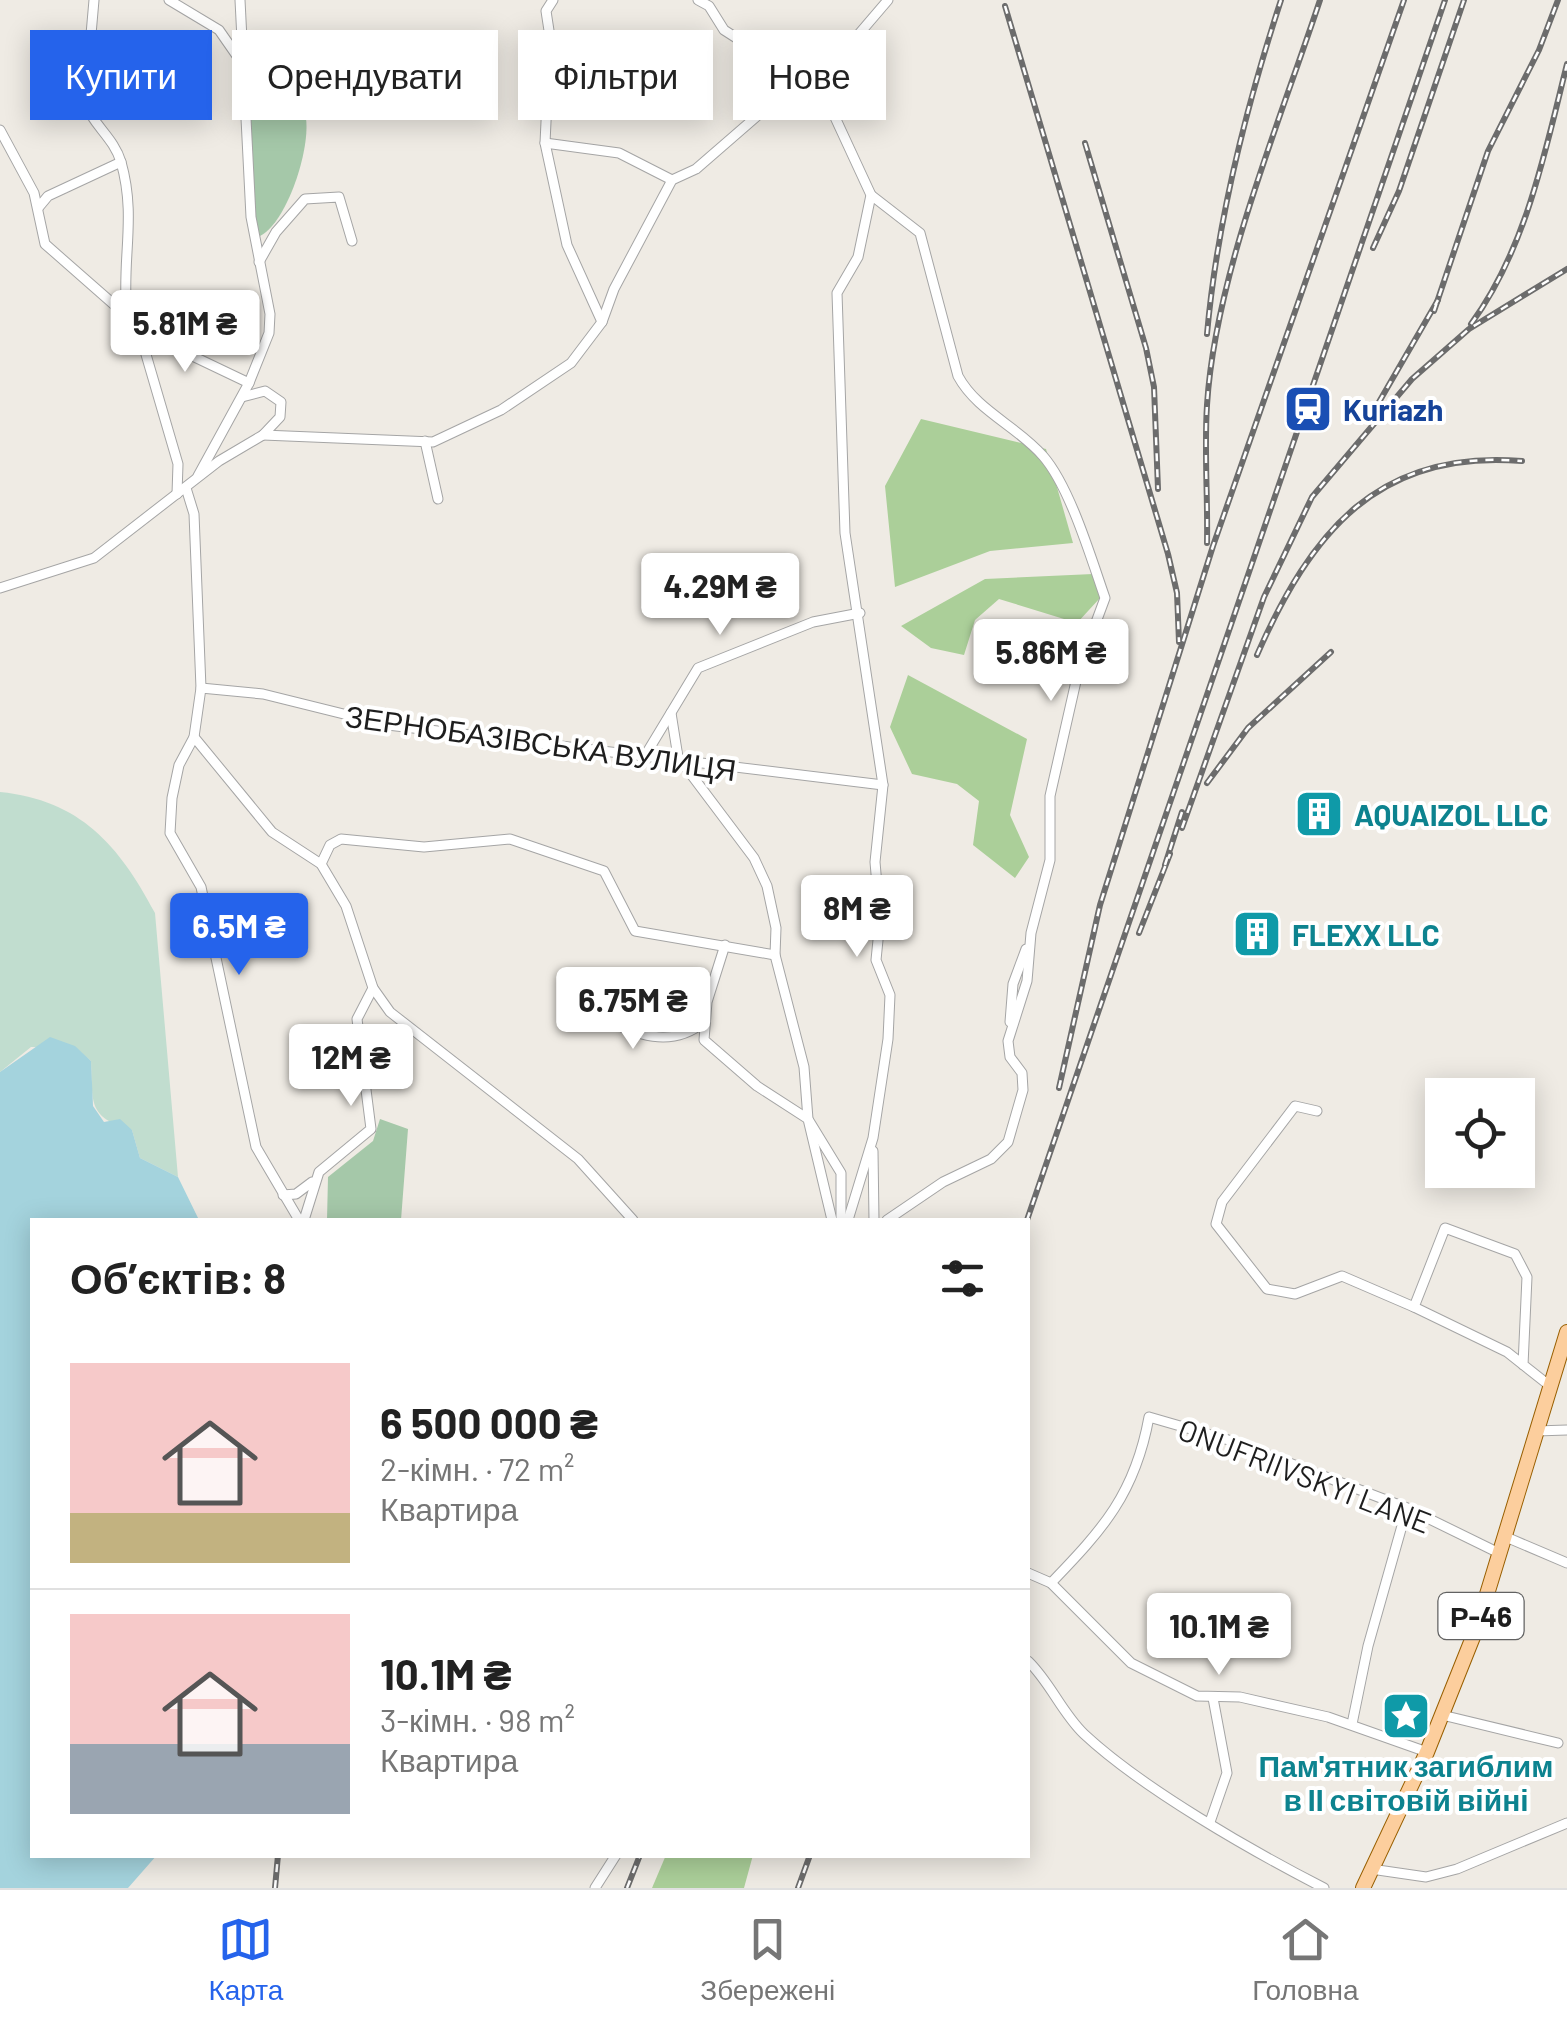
<!DOCTYPE html>
<html lang="uk">
<head>
<meta charset="utf-8">
<style>
  :root { --surface:#fff; --page:#f2f2f2; --text:#222; --muted:#767676; --line:#e0e0e0; --accent:#2563eb }
  body { margin:0; font-family:Barlow,sans-serif; background:var(--page); color:var(--text); height:100vh; display:flex; flex-direction:column; font-size:38px; white-space:nowrap }
  * { box-sizing:border-box; margin:0 }
  p { font-size:32px; color:var(--muted) }
  .icon { flex:none; width:55px; height:55px; fill:none; stroke:currentColor; stroke-width:2; stroke-linecap:round; stroke-linejoin:round }
  .map { position:relative; flex:1; overflow:hidden }
  .sheet { position:absolute; left:30px; top:1218px; width:1000px; height:640px; display:flex; flex-direction:column; background:var(--surface); border-radius:0px; box-shadow:0 5px 25px #0003 }
  .sheet>* { flex:none }
  .top-card { position:absolute; left:30px; top:30px; width:1000px; height:90px; display:flex; gap:20px }
  .tools { position:absolute; left:1425px; top:1078px; display:grid; gap:20px }
  .tools a { display:grid; place-items:center; width:110px; height:110px; border-radius:0px; background:var(--surface); box-shadow:0 5px 25px #0003; font-size:50px }
  .price { position:absolute; translate:-50% -85px; padding:0 22px; border-radius:10px; background:#fff; color:#222; font-size:32px; line-height:65px; filter:drop-shadow(0 2px 5px #0008) }
  .price::after { content:''; position:absolute; left:50%; top:60px; width:30px; height:22px; margin-left:-15px; background:inherit; clip-path:polygon(0 0,100% 0,50% 100%) }
  .price.selected { background:var(--accent); color:#fff }
  ul { padding:0; list-style:none }
  li { display:flex; align-items:center; gap:30px; height:250px; padding:0 40px }
  li+li { border-top:2px solid var(--line) }
  li span { display:grid; place-items:center; flex:none; width:280px; height:200px; border-radius:0px; color:#555 }
  li>.icon { margin-inline-start:auto }
  span .icon { width:120px; height:120px; fill:#fffc; stroke-width:1 }
  li b { font-size:42px }
  h2 { display:flex; justify-content:space-between; align-items:center; height:120px; padding:0 40px; font-size:42px }
  .chip { padding:0 35px; border-radius:0px; background:var(--surface); box-shadow:0 5px 25px #0003; font-size:35px; line-height:90px }
  .chip.selected { background:var(--accent); color:#fff }
  .tabs { display:flex; justify-content:space-around; align-items:center; height:140px; border-top:2px solid var(--line); background:var(--surface); font-size:28px; color:var(--muted) }
  .tabs a { display:grid; justify-items:center; gap:5px }
  .tabs .selected { color:var(--accent) }
  .map>svg:first-child { display:block }
  .forest { fill:#abcf99 }
  .wetland { fill:#c1ddcf }
  .cemetery { fill:#a5c8a9 }
  .water { fill:#a4d3dd }
  .lines { fill:none; stroke-linecap:round; stroke-linejoin:round }
  .minor-casing { stroke:#a5a5a5; stroke-width:11 }
  .primary-casing { stroke:#985f00; stroke-width:16 }
  .minor { stroke:#fff; stroke-width:9 }
  .primary { stroke:#fcce9d; stroke-width:14 }
  .rail-casing { stroke:#6c6c6c; stroke-width:6 }
  .rail { stroke:#fff; stroke-width:2.5; stroke-dasharray:8; stroke-linecap:butt }
  .labels { text-anchor:middle; dominant-baseline:central; stroke-width:8; stroke-linejoin:round; paint-order:stroke }
  .shield { fill:#fff; stroke:#626262; stroke-width:2.5 }
  .shield-label { font-size:28px; font-weight:bold; fill:#1e1e1e }
  .transit-label { font-size:30px; font-weight:bold; fill:#164399; stroke:#fff; text-anchor:start }
  .street-label { font-size:30px; fill:#1e1e1e; stroke:#fff }
  .culture-label { font-size:30px; font-weight:bold; fill:#0d838f; stroke:#fff; text-anchor:start }
</style>
</head>
<body>
<div class="map">
<svg width="1567" height="1888" viewBox="0 0 1567 1888">
  <rect width="100%" height="100%" fill="#efebe4"/>
  <g class="forest">
    <polygon points="921,419 1046,449 1073,543 990,551 895,587 885,486"/>
    <polygon points="1093,574 1100,598 1077,623 999,599 975,620 964,655 931,648 901,626 985,579"/>
    <polygon points="908,675 1027,739 1010,815 1029,857 1015,878 973,845 979,801 957,784 912,774 890,727"/>
    <polygon points="666,1855 753,1855 744,1888 652,1888"/>
  </g>
  <path class="wetland" d="M0 792C80 800 119 845 155 913L178 1177 140 1158 132 1130C87 1117 93 1103 91 1061L75 1047H31L0 1072Z"/>
  <g class="cemetery">
    <path d="M253 63C272 69 296 91 304 110 315 138 288 223 260 236L255 234 251 210 248 65Z"/>
    <polygon points="380,1119 408,1129 401,1220 327,1220 328,1177 373,1141"/>
  </g>
  <polygon class="water" points="50,1037 75,1046 91,1061 93,1106 104,1122 120,1119 132,1130 140,1158 178,1177 199,1220 32,1220 32,1855 157,1855 128,1888 0,1888 0,1072"/>
  <g class="lines">
    <g class="minor-casing">
      <g id="minor">
        <path d="M94 0 85 103C93 125 114 138 121 162 137 218 121 260 127 316"/>
        <polyline points="169,0 219,30 244,66"/>
        <polyline points="553,0 546,11 550,37 545,143 567,245 602,322"/>
        <polyline points="698,0 709,6 724,30 763,55 811,100 827,100 871,195 858,257 837,293 845,533 883,785 875,862 880,920 876,960 890,995 888,1039 873,1138 848,1220"/>
        <polyline points="0,130 34,193 45,244 127,316 140,334 178,464 177,494"/>
        <polyline points="545,143 619,153 672,180"/>
        <path d="M871 195 920 233 958 376C977 411 1017 426 1043 456 1070 487 1091 558 1105 598L1079 668 1050 796V860L1031 933 1027 981 1008 1041 1010 1057 1022 1073 1023 1090 1008 1142 991 1159 943 1182 887 1220"/>
        <polyline points="38,208 48,196 121,162"/>
        <polyline points="259,262 276,232 305,199 339,197 352,241"/>
        <polyline points="138,330 249,383"/>
        <polyline points="263,435 433,442 501,410 571,363 602,322 614,289 672,180 696,169 794,84 803,65 835,62 888,0"/>
        <polyline points="425,441 438,499"/>
        <polyline points="198,476 249,383 269,333 270,314 251,217 240,0"/>
        <polyline points="186,488 194,514 201,688 194,737 179,765 172,798 170,833 201,887 256,1147 299,1220"/>
        <polyline points="0,588 94,558 219,461 263,435 280,417 281,402 265,391 242,397"/>
        <polyline points="201,688 263,694 388,725 883,785"/>
        <polyline points="671,713 678,757 754,858 767,886 776,928 775,955 804,1067 808,1119 841,1173 841,1220"/>
        <polyline points="194,737 272,832 321,864 346,906 373,988 390,1012 578,1159 633,1220"/>
        <polyline points="646,754 698,668 813,622 860,613"/>
        <polyline points="321,864 330,845 341,839 424,847 510,839 604,871 635,931 775,955"/>
        <polyline points="725,945 707,1002 704,1040 757,1086 808,1119 832,1220"/>
        <path d="M576 999 582 1009C623 1026 663 1055 704 1022"/>
        <polyline points="1010,1022 1013,984 1026,949"/>
        <polyline points="1317,1111 1295,1106 1222,1202 1216,1224 1267,1289 1295,1294 1342,1276 1414,1307"/>
        <polyline points="873,1151 874,1220"/>
        <polyline points="283,1195 296,1194 312,1182"/>
        <polyline points="304,1220 319,1172 371,1129 357,1019 373,988"/>
        <polyline points="1523,1365 1527,1277 1515,1254 1445,1228 1414,1307 1507,1352 1550,1386"/>
        <polyline points="1536,1431 1567,1430"/>
        <polyline points="1506,1537 1567,1563"/>
        <polyline points="1028,1573 1051,1583 1131,1663 1197,1696 1240,1697 1328,1717 1427,1752"/>
        <path d="M1051 1583C1103 1529 1135 1494 1149 1417L1232 1441 1407 1508 1501 1554"/>
        <path d="M1028 1661C1050 1682 1062 1713 1084 1734 1143 1789 1252 1851 1324 1888"/>
        <polyline points="1442,1715 1558,1743"/>
        <polyline points="1352,1724 1368,1646 1407,1508"/>
        <polyline points="1210,1822 1227,1773 1213,1698"/>
        <polyline points="1371,1869 1426,1877 1457,1869 1567,1823"/>
        <polyline points="595,1888 616,1855"/>
      </g>
    </g>
    <g class="primary-casing">
      <polyline id="primary" points="1363,1888 1427,1752 1477,1627 1567,1332"/>
    </g>
    <use href="#minor" class="minor"/>
    <use href="#primary" class="primary"/>
    <g class="rail-casing">
      <g id="rail">
        <polyline points="1005,6 1168,554 1177,593 1179,642"/>
        <polyline points="1085,143 1146,348 1154,387 1158,489"/>
        <polyline points="1373,248 1399,191 1464,0"/>
        <polyline points="1434,311 1488,151 1539,50 1558,0"/>
        <path d="M1471 324C1526 249 1545 152 1567 64"/>
        <path d="M1207 334C1217 222 1246 107 1281 0"/>
        <polyline points="1379,402 1438,300"/>
        <path d="M1207 543C1208 498 1204 451 1207 405 1215 276 1279 124 1320 0"/>
        <path d="M1257 655C1311 532 1378 449 1522 461"/>
        <polyline points="1207,783 1248,728 1331,652"/>
        <polyline points="1182,828 1264,597 1312,497 1412,379 1469,329 1567,269"/>
        <polyline points="1165,865 1182,812"/>
        <polyline points="1139,933 1170,854"/>
        <polyline points="1059,1088 1100,905 1213,546 1404,0"/>
        <polyline points="1027,1220 1445,0"/>
        <polyline points="275,1888 278,1855"/>
        <polyline points="627,1888 640,1855"/>
        <polyline points="798,1888 810,1855"/>
      </g>
    </g>
    <use href="#rail" class="rail"/>
  </g>
  <defs>
    <g id="station-square" transform="scale(2.5)"><rect x="-9" y="-9" width="18" height="18" rx="4" fill="#1a4fb4" stroke="#fff"/><path d="M-3-6H3Q5-6 5-4V2Q5 4 3 4L4.5 6H3L1.5 4h-3L-3 6H-4.5L-3 4Q-5 4-5 2V-4Q-5-6-3-6ZM-3.5-4v3h7v-3ZM-3.5 1v1.5H-2V1ZM2 1v1.5H3.5V1Z" fill="#fff"/></g>
    <g id="building-square" transform="scale(2.5)"><rect x="-9" y="-9" width="18" height="18" rx="4" fill="#0f9aa8" stroke="#fff"/><path d="M-4-6H4V6H1V3H-1V6H-4ZM-2.5-4.3h1.7v1.8h-1.7ZM.8-4.3h1.7v1.8H.8ZM-2.5-1h1.7V.8h-1.7ZM.8-1h1.7V.8H.8Z" fill="#fff"/></g>
    <g id="sight-square" transform="scale(2.5)"><rect x="-9" y="-9" width="18" height="18" rx="4" fill="#0f9aa8" stroke="#fff"/><path d="M0-6L1.8-2.2L6-1.7L2.9 1.2L3.7 5.4L0 3.3L-3.7 5.4L-2.9 1.2L-6-1.7L-1.8-2.2Z" fill="#fff"/></g>
  </defs>
  <g fill-rule="evenodd">
    <use href="#station-square" x="1308" y="409"/>
    <use href="#building-square" x="1319" y="814"/>
    <use href="#building-square" x="1257" y="934"/>
    <use href="#sight-square" x="1406" y="1716"/>
  </g>
  <g class="labels">
    <rect class="shield" x="1438.5" y="1593" width="85" height="46" rx="8"/>
    <g class="shield-label">
      <text x="1481" y="1616">Р-46</text>
    </g>
    <g class="transit-label">
      <text x="1343" y="409">Kuriazh</text>
    </g>
    <g class="street-label">
      <text transform="translate(541 742) rotate(8)">ЗЕРНОБАЗІВСЬКА ВУЛИЦЯ</text>
      <text transform="translate(1305 1475) rotate(21)">ONUFRIIVSKYI LANE</text>
    </g>
    <g class="culture-label">
      <text x="1354" y="814">AQUAIZOL LLC</text>
      <text x="1292" y="934">FLEXX LLC</text>
      <text x="1406" y="1765" text-anchor="middle">Пам'ятник загиблим<tspan x="1406" dy="34">в II світовій війні</tspan></text>
    </g>
  </g>
</svg>
<div class="tools">
<a><svg class="icon" aria-label="locate" viewBox="0 0 24 24"><circle cx="12" cy="12" r="6"/><path d="M12 2v4M12 18v4M2 12h4M18 12h4"/></svg></a>
</div>
<b class="price" style="left:185px;top:375px">5.81M ₴</b>
<b class="price" style="left:720px;top:638px">4.29M ₴</b>
<b class="price" style="left:1051px;top:704px">5.86M ₴</b>
<b class="price" style="left:857px;top:960px">8M ₴</b>
<b class="price selected" style="left:239px;top:978px">6.5M ₴</b>
<b class="price" style="left:633px;top:1052px">6.75M ₴</b>
<b class="price" style="left:351px;top:1109px">12M ₴</b>
<b class="price" style="left:1219px;top:1678px">10.1M ₴</b>
<div class="top-card">
<a class="chip selected">Купити</a>
<a class="chip">Орендувати</a>
<a class="chip">Фільтри</a>
<a class="chip">Нове</a>
</div>
<section class="sheet">
<h2>Об’єктів: 8<svg class="icon" aria-label="filters" viewBox="0 0 24 24"><path d="M4 7h16M4 17h16"/><circle cx="9" cy="7" r="2"/><circle cx="15" cy="17" r="2"/></svg></h2>
<ul>
<li><span style="background:linear-gradient(#f6c9c9 75%,#c2b280 0)"><svg class="icon" aria-label="home" viewBox="0 0 24 24"><path d="M3 11l9-7 9 7M6 9v11h12V9"/></svg></span><div><b>6 500 000 ₴</b><p>2-кімн. · 72 m²</p><p>Квартира</p></div></li>
<li><span style="background:linear-gradient(#f6c9c9 65%,#9aa5b1 0)"><svg class="icon" aria-label="home" viewBox="0 0 24 24"><path d="M3 11l9-7 9 7M6 9v11h12V9"/></svg></span><div><b>10.1M ₴</b><p>3-кімн. · 98 m²</p><p>Квартира</p></div></li>
</ul>
</section>
</div>
<nav class="tabs">
<a class="selected"><svg class="icon" aria-label="map" viewBox="0 0 24 24"><path d="M3 6l6-2 6 2 6-2v14l-6 2-6-2-6 2zM9 4v14M15 6v14"/></svg>Карта</a>
<a><svg class="icon" aria-label="saved" viewBox="0 0 24 24"><path d="M7 4h10v16l-5-4-5 4z"/></svg>Збережені</a>
<a><svg class="icon" aria-label="home" viewBox="0 0 24 24"><path d="M3 11l9-7 9 7M6 9v11h12V9"/></svg>Головна</a>
</nav>
</body>
</html>
